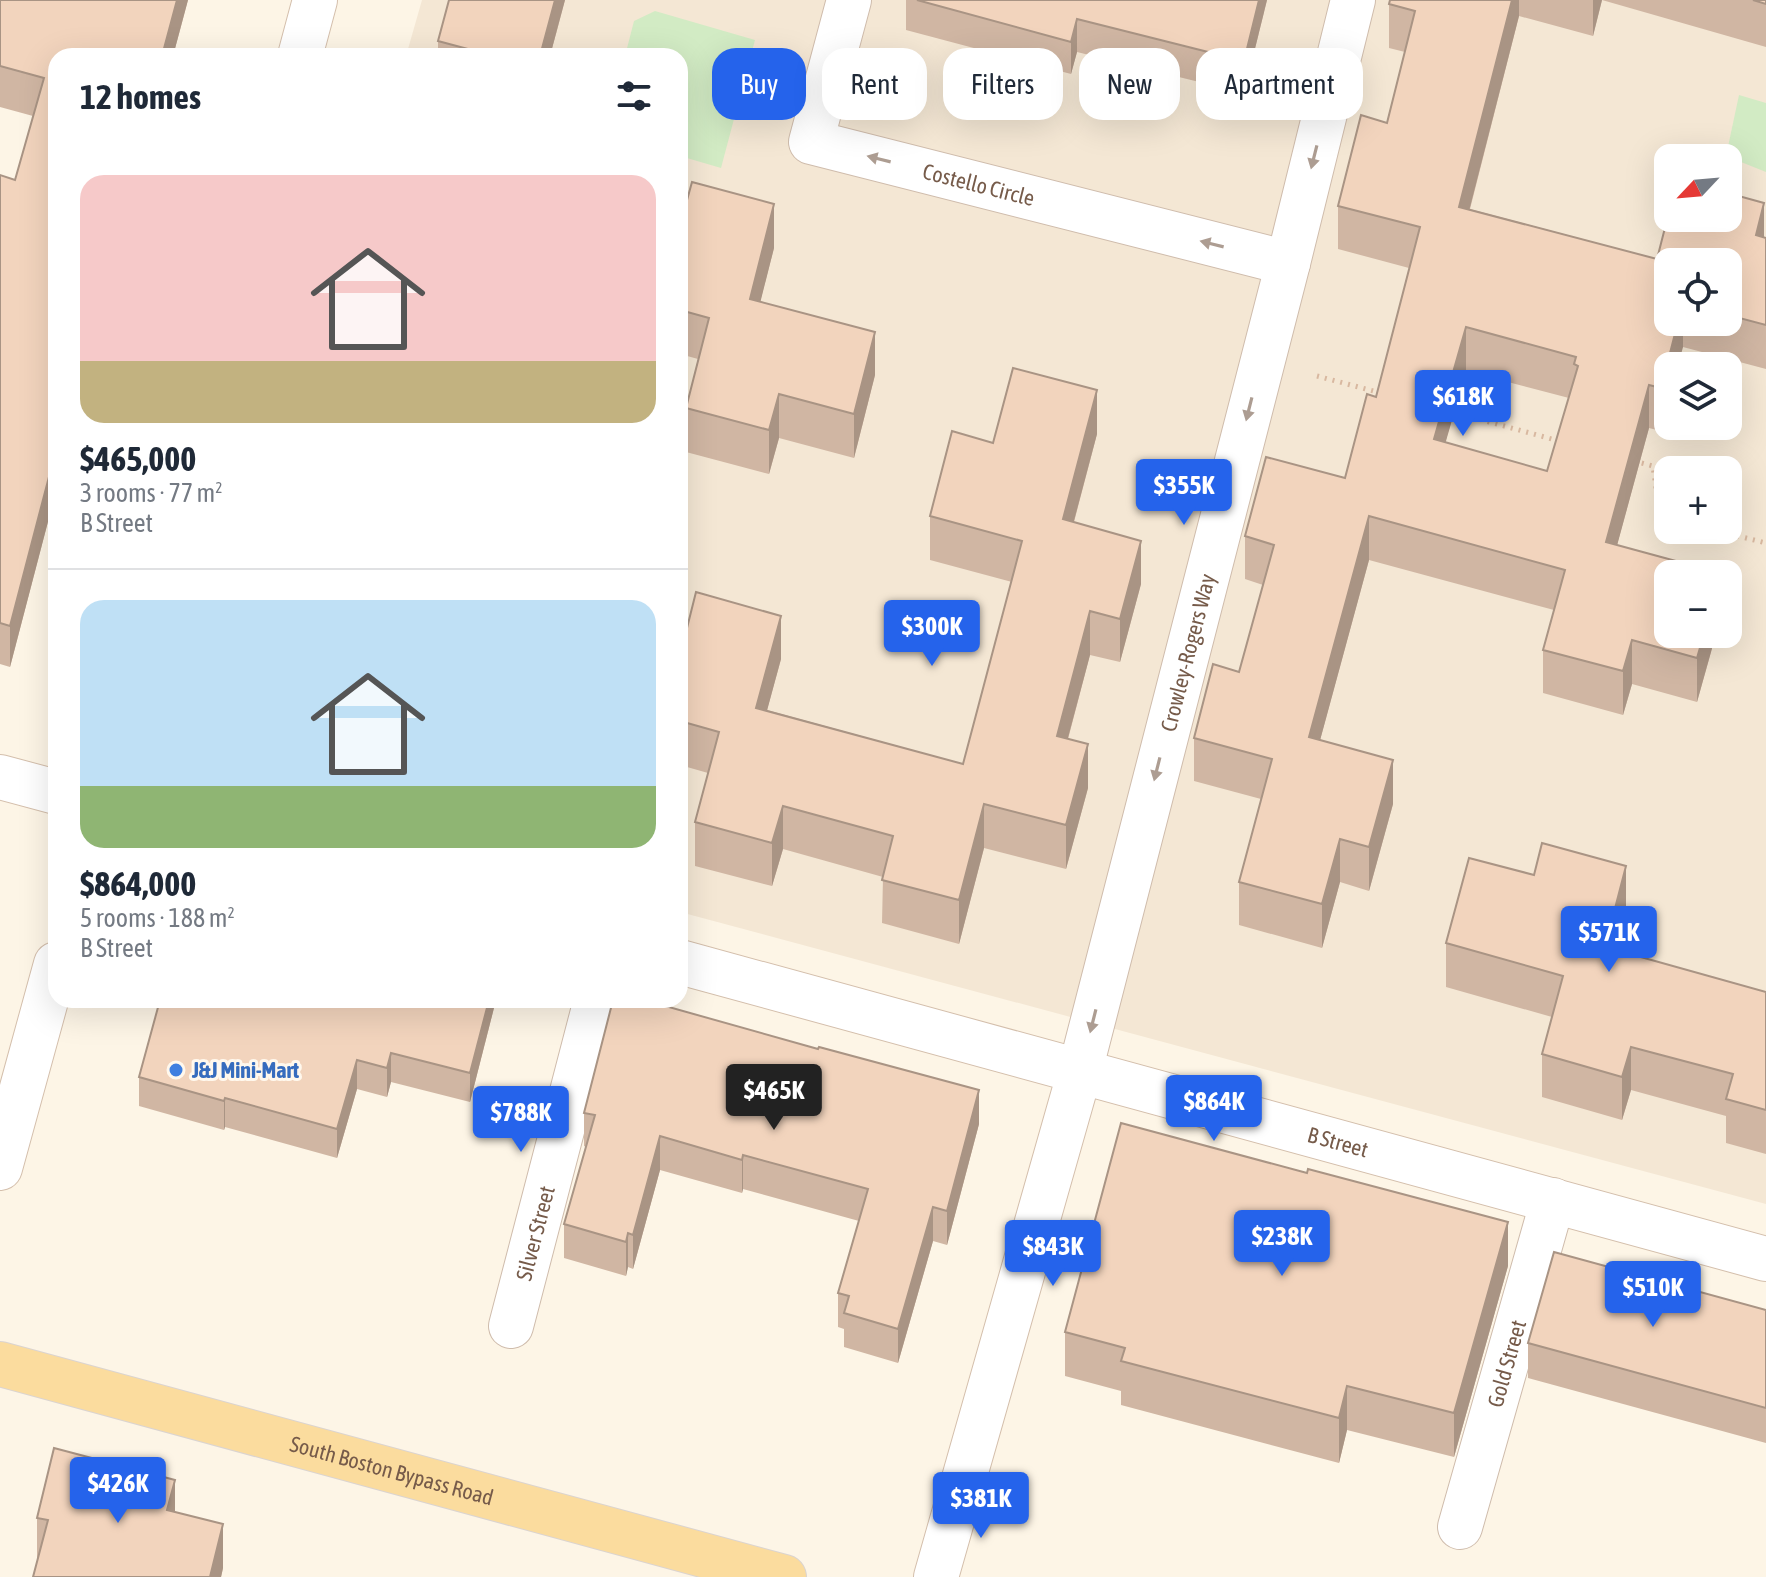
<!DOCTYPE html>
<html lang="en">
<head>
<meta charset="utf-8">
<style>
  :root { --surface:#fff; --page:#f2f2f3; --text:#1f2937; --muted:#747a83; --line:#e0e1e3; --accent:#2563eb }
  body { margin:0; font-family:"Asap Condensed",sans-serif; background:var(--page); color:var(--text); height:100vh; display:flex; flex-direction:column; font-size:30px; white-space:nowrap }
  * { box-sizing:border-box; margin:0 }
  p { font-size:26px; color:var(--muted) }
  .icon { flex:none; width:44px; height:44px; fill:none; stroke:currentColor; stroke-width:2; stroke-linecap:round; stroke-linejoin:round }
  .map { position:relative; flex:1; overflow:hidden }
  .panel { position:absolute; left:48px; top:48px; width:640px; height:960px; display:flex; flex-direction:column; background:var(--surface); border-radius:24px; box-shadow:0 8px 32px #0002 }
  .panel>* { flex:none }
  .guide { position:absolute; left:712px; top:48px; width:760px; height:72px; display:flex; gap:16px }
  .needle { width:52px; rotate:244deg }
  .controls { position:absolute; left:1654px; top:144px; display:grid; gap:16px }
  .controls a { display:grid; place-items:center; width:88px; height:88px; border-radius:16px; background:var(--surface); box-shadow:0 8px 32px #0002; font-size:40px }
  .price { position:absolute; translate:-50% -68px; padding:0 18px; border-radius:8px; background:var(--accent); color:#fff; font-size:26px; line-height:52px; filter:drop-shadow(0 2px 4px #0008) }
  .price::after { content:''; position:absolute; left:50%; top:48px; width:24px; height:18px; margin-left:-12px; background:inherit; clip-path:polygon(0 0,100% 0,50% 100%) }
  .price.active { background:#222; color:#fff }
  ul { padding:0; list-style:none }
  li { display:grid; align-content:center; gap:16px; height:424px; padding:0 32px }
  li+li { border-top:2px solid var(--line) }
  li span { display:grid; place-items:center; height:248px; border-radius:24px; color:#555 }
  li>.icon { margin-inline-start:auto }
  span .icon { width:144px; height:144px; fill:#fffc; stroke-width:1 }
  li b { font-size:34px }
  h2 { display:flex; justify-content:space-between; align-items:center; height:96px; padding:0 32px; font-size:34px }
  .tag { padding:0 28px; border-radius:24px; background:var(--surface); box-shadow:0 8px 32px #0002; font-size:28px; line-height:72px }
  .tag.active { background:var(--accent); color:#fff }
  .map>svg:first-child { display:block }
  .residential { fill:#f4e7d4; fill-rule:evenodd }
  .green { fill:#d2ebc4 }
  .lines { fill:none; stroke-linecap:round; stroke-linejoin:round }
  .street-casing { stroke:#cfbcac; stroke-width:46 }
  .secondary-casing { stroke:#d4bfac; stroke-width:46 }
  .primary-casing { stroke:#dbd4d0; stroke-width:46 }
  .path { stroke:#d8b8a0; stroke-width:5; stroke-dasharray:2 6; stroke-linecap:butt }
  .street { stroke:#fff; stroke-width:44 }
  .secondary { stroke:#fff; stroke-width:44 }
  .primary { stroke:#fbdc9e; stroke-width:44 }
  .wall { fill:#d0b6a3; fill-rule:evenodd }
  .shaded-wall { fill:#a99484 }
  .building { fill:#f2d4bd; stroke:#a99484; stroke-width:2; fill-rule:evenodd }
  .oneway { fill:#ad9d92 }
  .shop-dot { fill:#3f7fe0; stroke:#fff8ed; stroke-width:3 }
  .labels { text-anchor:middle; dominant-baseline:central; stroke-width:6; stroke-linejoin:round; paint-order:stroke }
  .street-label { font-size:22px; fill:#765b4a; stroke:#fff8ed }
  .shop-label { font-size:22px; font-weight:bold; fill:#366cbe; stroke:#fff8ed; text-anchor:start }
</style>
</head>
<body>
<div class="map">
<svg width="1766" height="1577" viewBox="0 0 1766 1577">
  <rect width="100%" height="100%" fill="#fdf5e6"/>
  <path class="residential" d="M422 0H1766V1204L680 912V56H406ZM1668 158H1728V218H1668ZM1668 262H1728V322H1668ZM1668 366H1728V426H1668ZM1668 470H1728V530H1668ZM1668 574H1728V634H1668Z"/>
  <g class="green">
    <polygon points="655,11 755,40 721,168 680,156 680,56 625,56 634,21"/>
    <polygon points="1739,95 1766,103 1766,172 1726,156"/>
  </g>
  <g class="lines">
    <g class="street-casing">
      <g id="street">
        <path id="s1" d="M849 0 811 142 1288 263"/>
        <path id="s2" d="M1080 1071 1288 263 1353 0"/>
        <path id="s3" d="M511 1326 596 1000"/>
        <path id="s4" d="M1460 1527 1553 1200"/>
      </g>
    </g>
    <g class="secondary-casing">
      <g id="secondary">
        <polyline points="300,56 315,0"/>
        <polyline points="0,777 56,792"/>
        <path id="s5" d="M680 962 1766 1259"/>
        <polyline points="0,1168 56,964"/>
        <polyline points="936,1577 1080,1071"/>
      </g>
    </g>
    <g class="primary-casing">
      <g id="primary">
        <path id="s6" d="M0 1364 784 1577"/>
      </g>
    </g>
    <g class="path">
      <polyline points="1317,376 1381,393"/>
      <polyline points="1449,411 1563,442"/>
      <polyline points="1634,461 1653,466 1660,517 1668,519"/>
      <polyline points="1714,530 1766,543"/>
    </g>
    <use href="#street" class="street"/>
    <use href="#secondary" class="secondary"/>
    <use href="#primary" class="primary"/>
  </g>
  <g class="wall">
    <polygon points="0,0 188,0 173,56 56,56 56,491 10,667 0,664 0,175 15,180 33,116 0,107"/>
    <polygon points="449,0 565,0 550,56 438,56 438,41"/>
    <polygon points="906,0 1267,0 1244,93 1077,52 1071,74 906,30"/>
    <path d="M1390 0H1766V47L1602 0 1593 36 1519 16 1470 209 1657 259 1766 238V369L1683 347 1668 366V406L1661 431 1649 428 1617 545 1668 634H1716L1697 702 1632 684 1623 715 1543 693V650L1554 610 1369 560 1320 740 1393 804 1369 891 1340 882 1322 948 1239 925V882L1261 799 1194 781V738L1239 672 1263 585 1245 579V536L1345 478 1376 397 1409 268 1338 249V206L1387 123 1405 52 1389 48V4ZM1668 262H1728V322H1668ZM1466 371 1569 398 1547 471 1445 443Z"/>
    <polygon points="680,222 774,248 760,302 875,375 854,458 779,438 769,474 686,452 686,408 698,359 680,354"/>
    <polygon points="1097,434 1074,522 1141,584 1120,662 1090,655 1068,739 1088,788 1066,869 984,848 959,944 882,923 883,877 783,849 772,886 695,866 695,822 708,773 680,765 680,630 781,659 767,710 963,764 1012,582 930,560 930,516 993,443"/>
    <polygon points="1626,910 1616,950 1766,992 1766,1154 1726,1143 1726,1116 1631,1090 1622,1120 1542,1097 1542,1054 1552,1017 1446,987 1446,943"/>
    <polygon points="496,1000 470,1102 391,1082 387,1097 357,1089 337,1158 225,1127 224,1130 139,1106 139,1077"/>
    <polygon points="584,1113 979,1124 947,1245 933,1241 898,1363 844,1347 844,1329 838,1327 838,1293 859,1221 743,1189 742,1193 660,1170 633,1269 628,1267 626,1276 564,1258 564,1224 586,1147 584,1146"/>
    <polygon points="1508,1266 1454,1457 1347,1430 1339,1463 1121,1405 1121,1391 1065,1376 1065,1332"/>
    <polygon points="1766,1310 1766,1443 1528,1378 1528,1343"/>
    <polygon points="175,1512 223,1568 221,1577 33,1577 37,1561 37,1518"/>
  </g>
  <g class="shaded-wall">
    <polygon points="177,0 188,0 173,56 162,56"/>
    <polygon points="555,0 565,0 550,56 540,56"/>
    <polygon points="1259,0 1267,0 1244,93 1244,61"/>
    <polygon points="1512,0 1519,0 1519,16 1459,250 1459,207"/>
    <polygon points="1593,0 1602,0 1593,36"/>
    <polygon points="1077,19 1077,52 1071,74 1071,42"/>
    <polygon points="1764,203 1764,246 1756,235"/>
    <polygon points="774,204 774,248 750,343 750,299"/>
    <polygon points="1678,322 1683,322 1683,347 1678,366 1668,366 1668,406 1661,431 1661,388"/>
    <polygon points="1466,327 1466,371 1434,483 1434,439"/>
    <polygon points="875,332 875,375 854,458 854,414"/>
    <polygon points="1649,385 1649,428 1606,586 1606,542"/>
    <polygon points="1097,390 1097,434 1063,562 1063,519"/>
    <polygon points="779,394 779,438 769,474 769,430"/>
    <polygon points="56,450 56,491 10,667 10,626"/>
    <polygon points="1369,516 1369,560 1309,781 1309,737"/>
    <polygon points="1141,541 1141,584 1120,662 1120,619"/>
    <polygon points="1090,611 1090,655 1057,779 1057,736"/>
    <polygon points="781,616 781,659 756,751 756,708"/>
    <polygon points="1704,634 1716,634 1697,702 1697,658"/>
    <polygon points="1632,640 1632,684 1623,715 1623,671"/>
    <polygon points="1088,744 1088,788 1066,869 1066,825"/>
    <polygon points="1393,760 1393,804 1369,891 1369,847"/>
    <polygon points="984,804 984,848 959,944 959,900"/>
    <polygon points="783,806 783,849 772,886 772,843"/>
    <polygon points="1340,839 1340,882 1322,948 1322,904"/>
    <polygon points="1626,866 1626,910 1605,991 1605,947"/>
    <polygon points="489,1000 496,1000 470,1102 470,1073"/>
    <polygon points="1631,1047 1631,1090 1622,1120 1622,1077"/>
    <polygon points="391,1053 391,1082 387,1097 387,1068"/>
    <polygon points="357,1060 357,1089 337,1158 337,1129"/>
    <polygon points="979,1090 979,1124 947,1245 947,1211"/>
    <polygon points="225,1098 225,1127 224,1130 224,1101"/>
    <polygon points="660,1136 660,1170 633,1269 633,1235"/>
    <polygon points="743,1155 743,1189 742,1193 742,1160"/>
    <polygon points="933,1207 933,1241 898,1363 898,1329"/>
    <polygon points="1508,1222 1508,1266 1454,1457 1454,1413"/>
    <polygon points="628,1233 628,1267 626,1276 626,1242"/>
    <polygon points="1347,1386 1347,1430 1339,1463 1339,1418"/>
    <polygon points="175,1480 175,1523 167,1510"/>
    <polygon points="223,1524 223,1568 221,1577 210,1577"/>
  </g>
  <g class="building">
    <polygon points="0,0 177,0 162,56 56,56 56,450 10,626 0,623 0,175 15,180 44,78 0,66"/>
    <polygon points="449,0 555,0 540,56 494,56 438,41"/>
    <polygon points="917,0 1259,0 1244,61 1077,19 1071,42"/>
    <path d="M1390 0H1512L1459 207 1657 259 1668 216V218H1728V193L1764 203 1756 235 1766 238V325L1728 315V262H1668V322H1678L1661 388 1649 385 1606 542 1720 573 1668 574V634H1704L1697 658 1632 640 1623 671 1543 650 1565 570 1369 516 1309 737 1393 760 1369 847 1340 839 1322 904 1239 882 1272 759 1194 738 1213 664 1239 672 1274 545 1245 536 1266 457 1345 478 1367 394 1376 397 1420 227 1338 206 1361 115 1387 123 1415 11 1389 4ZM1466 327 1576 357 1574 364 1578 366 1547 471 1434 439Z"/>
    <polygon points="1753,0 1766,0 1766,4"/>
    <polygon points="692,182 774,204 750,299 875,332 854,414 779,394 769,430 686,408 709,318 680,310 680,222 681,222"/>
    <polygon points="1013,368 1097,390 1063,519 1141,541 1120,619 1090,611 1057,736 1088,744 1066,825 984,804 959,900 882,880 893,836 783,806 772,843 695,822 719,732 680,721 680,630 686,632 696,592 781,616 756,708 963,764 1022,541 930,516 952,431 993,443"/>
    <polygon points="1542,843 1626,866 1605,947 1766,992 1766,1110 1726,1099 1733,1074 1631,1047 1622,1077 1542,1054 1563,976 1446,943 1469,858 1534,875"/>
    <polygon points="160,1000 489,1000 470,1073 391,1053 387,1068 357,1060 337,1129 225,1098 224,1101 139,1077"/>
    <polygon points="613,1000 644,1000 818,1049 819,1047 979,1090 947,1211 933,1207 898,1329 844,1313 849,1296 838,1293 868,1189 743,1155 742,1160 660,1136 633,1235 628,1233 626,1242 564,1224 595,1115 584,1113"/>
    <polygon points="1121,1123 1307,1173 1308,1169 1508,1222 1454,1413 1347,1386 1339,1418 1121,1361 1125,1348 1065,1332"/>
    <polygon points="1554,1252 1766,1310 1766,1408 1528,1343"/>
    <polygon points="54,1448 175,1480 167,1510 223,1524 210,1577 33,1577 48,1520 37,1518"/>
  </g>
  <defs><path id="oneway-solid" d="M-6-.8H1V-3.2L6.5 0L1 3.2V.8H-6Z" transform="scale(2)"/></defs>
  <g class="oneway">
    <use href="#oneway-solid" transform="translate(1314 157) rotate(104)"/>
    <use href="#oneway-solid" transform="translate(879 159) rotate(-166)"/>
    <use href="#oneway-solid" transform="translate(1212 244) rotate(-166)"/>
    <use href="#oneway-solid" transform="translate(1249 409) rotate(104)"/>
    <use href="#oneway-solid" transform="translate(1157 769) rotate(104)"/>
    <use href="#oneway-solid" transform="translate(1093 1021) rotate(104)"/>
  </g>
  <circle class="shop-dot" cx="176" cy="1070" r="8"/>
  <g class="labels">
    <g class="street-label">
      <text stroke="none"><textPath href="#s1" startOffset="320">Costello Circle</textPath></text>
      <text stroke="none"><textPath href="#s2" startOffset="432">Crowley-Rogers Way</textPath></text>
      <text stroke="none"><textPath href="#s5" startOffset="682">B Street</textPath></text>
      <text stroke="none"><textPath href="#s3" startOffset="96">Silver Street</textPath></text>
      <text stroke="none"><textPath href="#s4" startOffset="170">Gold Street</textPath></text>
      <text stroke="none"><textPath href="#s6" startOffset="406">South Boston Bypass Road</textPath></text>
    </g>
    <g class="shop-label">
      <text x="192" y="1070">J&amp;J Mini-Mart</text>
    </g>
  </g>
</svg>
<div class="controls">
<a><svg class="needle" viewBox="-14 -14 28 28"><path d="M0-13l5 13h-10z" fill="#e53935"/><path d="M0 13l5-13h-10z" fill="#747a83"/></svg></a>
<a><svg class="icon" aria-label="locate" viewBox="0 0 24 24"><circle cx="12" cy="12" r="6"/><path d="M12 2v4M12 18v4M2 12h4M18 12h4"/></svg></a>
<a><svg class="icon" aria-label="layers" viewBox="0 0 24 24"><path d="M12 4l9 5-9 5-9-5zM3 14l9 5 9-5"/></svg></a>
<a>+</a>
<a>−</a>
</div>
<b class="price" style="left:1463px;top:438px">$618K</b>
<b class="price" style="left:1184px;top:527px">$355K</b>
<b class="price" style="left:932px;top:668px">$300K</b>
<b class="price" style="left:1609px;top:974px">$571K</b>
<b class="price active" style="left:774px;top:1132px">$465K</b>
<b class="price" style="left:1214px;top:1143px">$864K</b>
<b class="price" style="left:521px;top:1154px">$788K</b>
<b class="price" style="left:1282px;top:1278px">$238K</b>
<b class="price" style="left:1053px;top:1288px">$843K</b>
<b class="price" style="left:1653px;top:1329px">$510K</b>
<b class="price" style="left:118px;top:1525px">$426K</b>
<b class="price" style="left:981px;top:1540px">$381K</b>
<div class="guide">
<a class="tag active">Buy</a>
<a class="tag">Rent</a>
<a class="tag">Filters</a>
<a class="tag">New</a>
<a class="tag">Apartment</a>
</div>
<section class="panel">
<h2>12 homes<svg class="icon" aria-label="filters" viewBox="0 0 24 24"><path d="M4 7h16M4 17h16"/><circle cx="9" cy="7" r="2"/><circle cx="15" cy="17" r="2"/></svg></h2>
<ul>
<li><span style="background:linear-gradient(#f6c9c9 75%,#c2b280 0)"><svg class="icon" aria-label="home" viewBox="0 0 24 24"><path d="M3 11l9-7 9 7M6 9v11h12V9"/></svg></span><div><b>$465,000</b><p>3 rooms · 77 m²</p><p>B Street</p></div></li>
<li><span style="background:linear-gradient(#bfe0f5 75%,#8fb573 0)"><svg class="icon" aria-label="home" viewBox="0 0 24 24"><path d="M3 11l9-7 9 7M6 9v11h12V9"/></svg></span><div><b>$864,000</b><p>5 rooms · 188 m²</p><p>B Street</p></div></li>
</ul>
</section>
</div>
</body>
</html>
